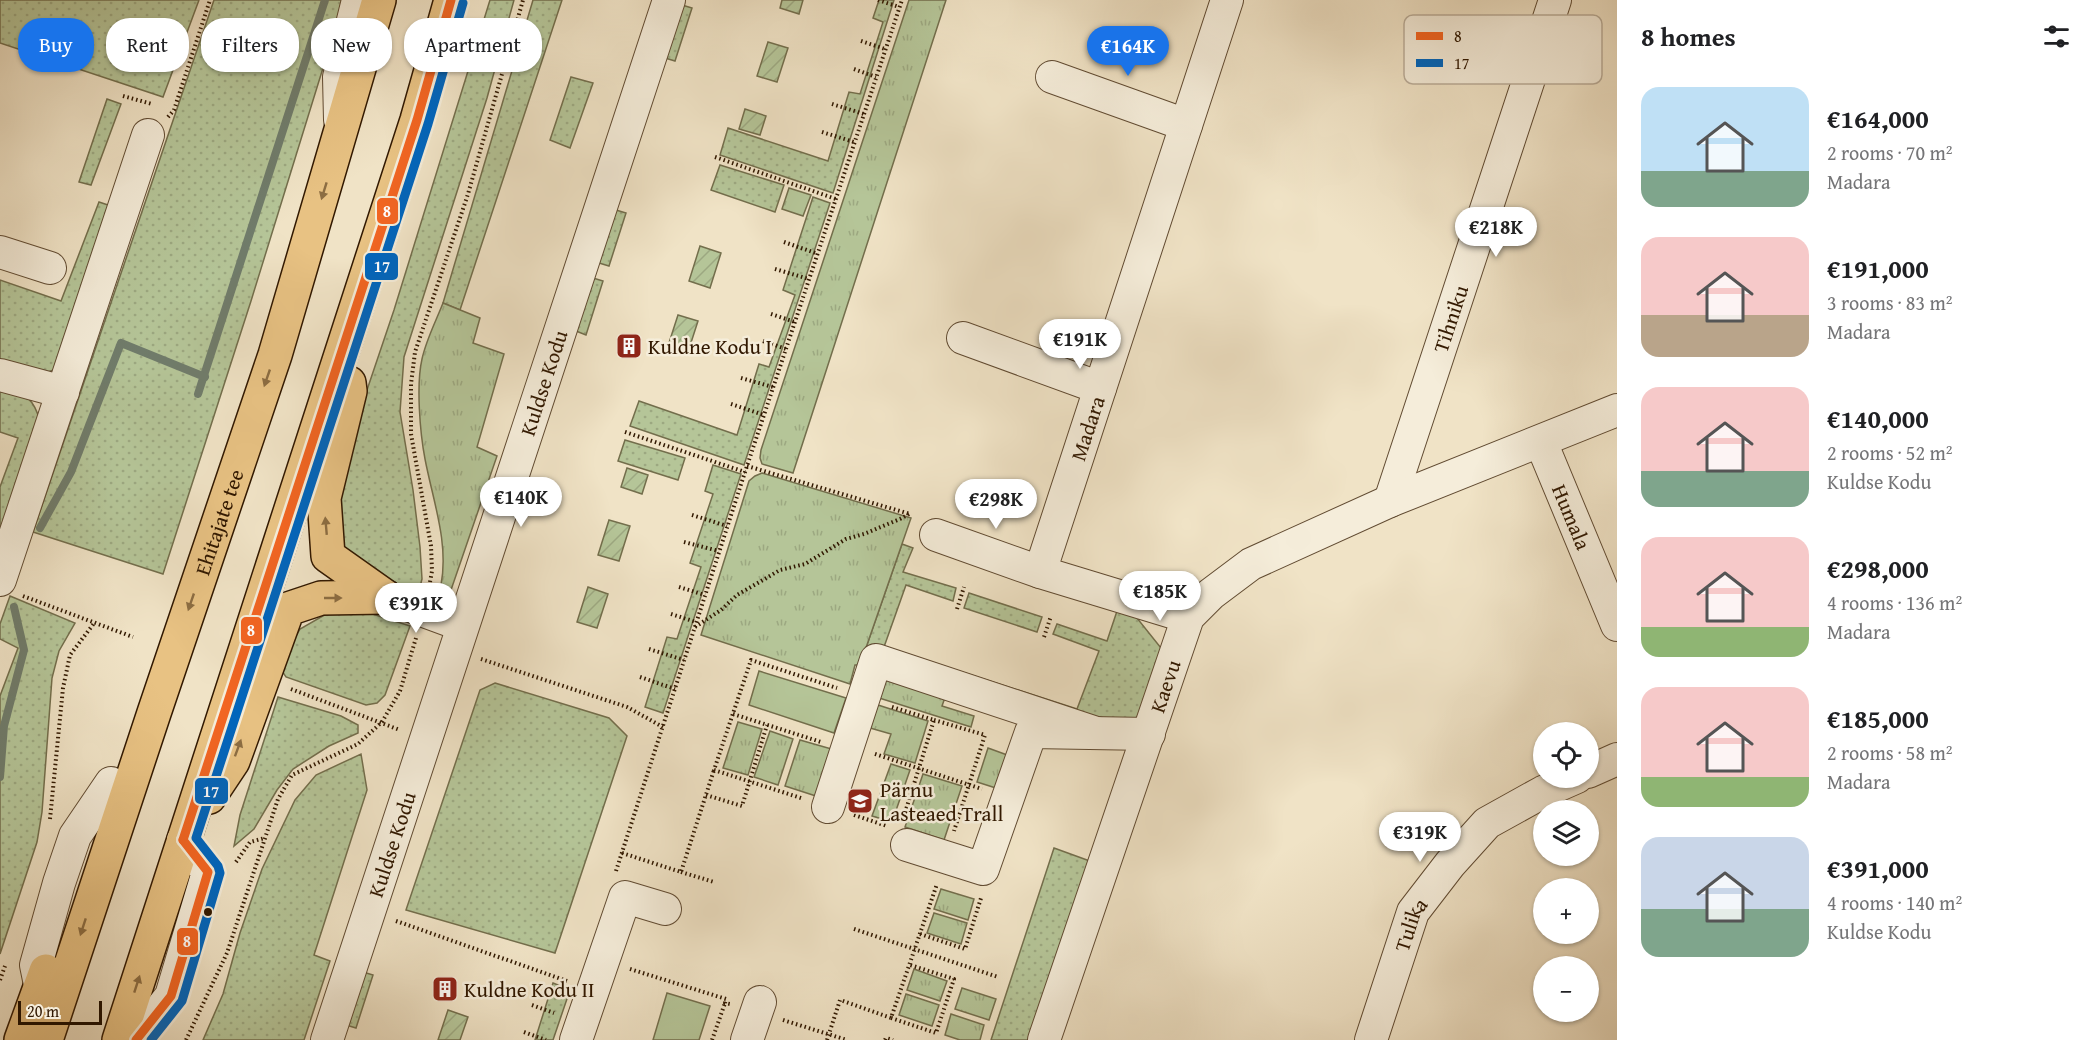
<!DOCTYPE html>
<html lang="en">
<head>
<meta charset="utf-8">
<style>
  :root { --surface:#fff; --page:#f2f2f2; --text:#202124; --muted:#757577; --accent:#1a73e8 }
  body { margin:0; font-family:"Gentium Book Plus",serif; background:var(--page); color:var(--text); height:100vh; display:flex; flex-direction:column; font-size:22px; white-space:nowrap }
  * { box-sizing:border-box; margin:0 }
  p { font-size:20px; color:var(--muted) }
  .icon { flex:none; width:33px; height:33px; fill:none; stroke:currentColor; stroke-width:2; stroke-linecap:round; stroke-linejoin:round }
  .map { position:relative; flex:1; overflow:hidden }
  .panel { display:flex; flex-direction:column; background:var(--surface); width:480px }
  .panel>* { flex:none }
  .banner { position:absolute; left:18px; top:18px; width:570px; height:54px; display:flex; gap:12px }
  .fabs { position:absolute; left:1533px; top:722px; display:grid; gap:12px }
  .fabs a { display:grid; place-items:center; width:66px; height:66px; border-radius:50%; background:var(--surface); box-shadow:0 2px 4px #0004; font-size:30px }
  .scale { position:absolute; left:18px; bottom:15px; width:84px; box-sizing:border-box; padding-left:6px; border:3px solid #311800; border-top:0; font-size:16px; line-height:21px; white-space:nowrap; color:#311800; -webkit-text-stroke:4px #f5edda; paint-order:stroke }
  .price { position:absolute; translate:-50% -51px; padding:0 14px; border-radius:21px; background:#fff; color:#222; font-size:20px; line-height:39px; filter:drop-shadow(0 2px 3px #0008) }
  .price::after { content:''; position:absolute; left:50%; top:36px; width:18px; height:14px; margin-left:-9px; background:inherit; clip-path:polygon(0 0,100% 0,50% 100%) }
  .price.active { background:var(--accent); color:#fff }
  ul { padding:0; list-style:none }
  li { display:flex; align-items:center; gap:18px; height:150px; padding:0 24px }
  li span { display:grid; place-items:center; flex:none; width:168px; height:120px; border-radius:18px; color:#555 }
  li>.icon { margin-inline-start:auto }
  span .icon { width:72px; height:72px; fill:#fffc; stroke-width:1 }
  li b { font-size:26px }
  h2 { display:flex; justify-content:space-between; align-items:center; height:72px; padding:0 24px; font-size:26px }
  .tag { padding:0 21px; border-radius:24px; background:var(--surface); box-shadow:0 2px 4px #0004; font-size:21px; line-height:54px }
  .tag.active { background:var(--accent); color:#fff }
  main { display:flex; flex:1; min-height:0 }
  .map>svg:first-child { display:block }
  .grass { fill:url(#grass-dots); stroke:#736e4c; stroke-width:1.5 }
  .park { fill:url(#park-tufts); stroke:#736e4c; stroke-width:1.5 }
  .garden { fill:url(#garden-furrows); stroke:#736e4c; stroke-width:1.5 }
  .pitch { fill:#b5c598; stroke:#736e4c; stroke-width:1.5 }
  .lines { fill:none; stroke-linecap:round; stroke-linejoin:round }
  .stream { stroke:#707c6b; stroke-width:8 }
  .minor-casing { stroke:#614b32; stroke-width:34 }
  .highway-casing { stroke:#311800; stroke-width:36 }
  .path { stroke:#311800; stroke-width:4; stroke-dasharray:1.5 3; stroke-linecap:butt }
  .minor { stroke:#f5edda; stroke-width:32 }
  .highway { stroke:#e8c283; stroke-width:33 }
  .bus-1-casing { stroke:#f5edda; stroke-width:14 }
  .bus-2-casing { stroke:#f5edda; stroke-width:14 }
  .bus-1 { stroke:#f26522; stroke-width:9 }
  .bus-2 { stroke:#0065bd; stroke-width:9 }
  .oneway { fill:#8c6d42 }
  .bus-dot { fill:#311800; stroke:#f5edda; stroke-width:2 }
  .labels { text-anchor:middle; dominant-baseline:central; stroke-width:5; stroke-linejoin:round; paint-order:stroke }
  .street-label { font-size:21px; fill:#311800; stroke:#f5edda }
  .poi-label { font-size:21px; fill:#311800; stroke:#f5edda; text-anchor:start }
  .key { fill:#f5edda; stroke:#baad99; stroke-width:1.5 }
  .key-label { font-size:16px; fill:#311800 }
  .line-badge { stroke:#f5edda; stroke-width:2 }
  .badge-label { font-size:16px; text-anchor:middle; font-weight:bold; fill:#fff }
</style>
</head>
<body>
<main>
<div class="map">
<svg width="1617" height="1040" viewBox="0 0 1617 1040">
  <defs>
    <pattern id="grass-dots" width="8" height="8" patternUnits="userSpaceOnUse" patternTransform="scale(1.5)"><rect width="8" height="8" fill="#b5c598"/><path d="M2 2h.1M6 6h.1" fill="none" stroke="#9ca881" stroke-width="1.8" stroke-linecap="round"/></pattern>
    <pattern id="park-tufts" width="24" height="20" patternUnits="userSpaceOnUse" patternTransform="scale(1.5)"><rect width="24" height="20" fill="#b5c598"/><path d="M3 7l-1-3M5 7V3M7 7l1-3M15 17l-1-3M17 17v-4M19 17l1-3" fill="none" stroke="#9ca881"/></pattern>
    <pattern id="garden-furrows" width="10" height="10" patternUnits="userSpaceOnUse" patternTransform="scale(1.5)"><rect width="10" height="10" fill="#b5c598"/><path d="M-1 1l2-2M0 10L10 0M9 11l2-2" fill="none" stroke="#9ca881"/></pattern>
  </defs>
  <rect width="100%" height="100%" fill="#f0e3c6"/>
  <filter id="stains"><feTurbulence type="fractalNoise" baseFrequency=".00333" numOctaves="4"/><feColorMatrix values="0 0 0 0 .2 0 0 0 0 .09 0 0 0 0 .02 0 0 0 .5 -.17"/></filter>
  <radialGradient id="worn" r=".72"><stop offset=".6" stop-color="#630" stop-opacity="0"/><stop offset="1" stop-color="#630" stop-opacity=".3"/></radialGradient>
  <g class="grass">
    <polygon points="0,0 199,0 163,97 0,43"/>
    <polygon points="214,0 344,0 251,301 163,574 33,532"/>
    <polygon points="490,0 514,0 487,98 404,357 400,412 413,490 420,547 422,579 419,591 367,574 346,557 336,533 341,467 394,310"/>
    <polygon points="533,0 562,0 460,310 443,303"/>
    <polygon points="879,0 894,0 833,193 720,155 728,128 828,161 849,92 860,94 883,22 873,18"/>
    <polygon points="682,5 692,8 675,61 665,58"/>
    <polygon points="571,77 593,83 570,148 550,140"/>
    <polygon points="107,99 121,104 91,185 79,182"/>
    <polygon points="720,165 784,185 775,212 711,190"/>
    <polygon points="813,197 830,203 744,465 630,426 639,401 737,435 759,364 769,367 795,295 783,290"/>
    <polygon points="99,202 114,207 59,368 48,372 0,360 0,280 61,301"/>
    <polygon points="616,210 626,213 609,266 599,263"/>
    <polygon points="593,278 603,281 586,335 576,331"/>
    <path d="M0 388C25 396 32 394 40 421L0 546V487L18 438 0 432Z"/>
    <polygon points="625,440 685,458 678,480 618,461"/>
    <polygon points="713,465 741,474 663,713 645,707 667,637 677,639 701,567 690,563 713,494 705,491"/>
    <polygon points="902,544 913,548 903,572 956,588 953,601 906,585 884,647 1077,709 1099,651 1053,634 1057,624 1107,641 1119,605 1133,613 1161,648 1162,658 1141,722 1074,719 860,665"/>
    <polygon points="969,593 1042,617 1037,632 964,608"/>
    <polygon points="10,596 75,623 59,651 52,678 42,812 37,842 0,954 0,696 18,648 0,639 0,624"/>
    <polygon points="354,608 410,626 385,695 377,703 366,705 286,677 278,665 300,629 328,613"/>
    <polygon points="495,683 609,718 627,736 555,953 406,910 480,690"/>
    <polygon points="278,697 341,716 358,725 358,733 329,746 293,769 277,790 254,829 234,846 240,815"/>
    <polygon points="361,754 367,790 314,955 330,961 304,1040 203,1040 223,994 240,933 262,869 295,800 316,775"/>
    <polygon points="1054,848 1098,864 1038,1040 991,1040"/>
    <polygon points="363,972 373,975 356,1028 346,1025"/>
    <polygon points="553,983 570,990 553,1040 535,1040"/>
  </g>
  <g class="park">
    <polygon points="909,0 946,0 793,473 762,464 760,458 761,450"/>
    <polygon points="789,188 811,195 803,216 782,209"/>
    <path d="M443 303 480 318 473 343 504 354 477 447 497 456 451 590 441 585C449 543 433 501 425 459 420 433 416 385 422 359 426 340 436 321 443 303Z"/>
    <polygon points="762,473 911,518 860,665 855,665 850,684 701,635 749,481 755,476"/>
    <polygon points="882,678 948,689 942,706 974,716 971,727 876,697"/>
    <polygon points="878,705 928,721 915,763 884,754 891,734 870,728"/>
    <polygon points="738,722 762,729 748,775 723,768"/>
    <polygon points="770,731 793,739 778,785 754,777"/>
    <polygon points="800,740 835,750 819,797 785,786"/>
    <polygon points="988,748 1010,756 999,789 977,782"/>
    <polygon points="891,764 910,770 892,822 872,816"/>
    <polygon points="923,774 962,786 944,840 905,827"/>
    <polygon points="941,889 974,899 968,920 934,909"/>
    <polygon points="934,913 967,923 961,944 927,933"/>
    <polygon points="914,969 947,981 940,1001 907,990"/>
    <polygon points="962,988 996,999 989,1020 955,1009"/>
    <polygon points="906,994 939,1005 932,1026 899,1015"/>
    <polygon points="951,1014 984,1025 980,1040 960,1040 945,1035"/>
  </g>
  <g class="garden">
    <polygon points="782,0 803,0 799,14 780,8"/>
    <polygon points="768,42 788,48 777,82 757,76"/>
    <polygon points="745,109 766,116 760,135 739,129"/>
    <polygon points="700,246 721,253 710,288 689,281"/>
    <polygon points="678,315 698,321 687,355 667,349"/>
    <polygon points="627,468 648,475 642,494 621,487"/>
    <polygon points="609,520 630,526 619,561 598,555"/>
    <polygon points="588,587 608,594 597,628 577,622"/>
    <polygon points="448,1010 468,1017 460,1040 438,1040"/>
  </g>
  <g class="pitch">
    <polygon points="759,671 846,698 834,733 749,705"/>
    <polygon points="667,993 710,1006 699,1040 653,1040"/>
  </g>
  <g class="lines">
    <g class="stream">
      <polyline points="198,394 325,0"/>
      <polyline points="40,528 71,472 121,343 205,377"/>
      <polyline points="0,777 4,726 24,650 14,607"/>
    </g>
    <g class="minor-casing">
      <g id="minor">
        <polyline points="1052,77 1186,125"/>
        <polyline points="340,120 339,77 358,0"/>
        <polyline points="0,252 50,268"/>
        <polyline points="963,338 1100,388"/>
        <polyline points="0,375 63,392"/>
        <path id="s1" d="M1541 442 1617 625"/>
        <path id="s2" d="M1390 501 1555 0"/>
        <polyline points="936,535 1040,572"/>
        <polyline points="0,580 148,135"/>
        <polyline points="386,597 462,625"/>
        <path id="s3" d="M1188 617 1040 572 1227 0"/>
        <polyline points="1588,772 1617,759"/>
        <polyline points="828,807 876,660 1093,732"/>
        <polyline points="907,845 983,869 1031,732 1149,734"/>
        <polyline points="43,999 36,965 59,883 75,836 111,783"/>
        <polyline points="136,1040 171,996 208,872 183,840"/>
        <path id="s4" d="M327 1040 669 0"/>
        <polyline points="576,1040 625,897 665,909"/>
        <polyline points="747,1040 760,1002"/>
        <path id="s5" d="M1044 1040 1188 617 1211 594 1251 564 1390 501 1617 410"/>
        <path id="s6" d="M1371 1040 1413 912 1450 864 1487 823 1543 792 1577 777"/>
      </g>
    </g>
    <g class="highway-casing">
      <g id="highway">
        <polyline points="349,383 350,391 324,498 328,556 386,597"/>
        <polyline points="209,797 233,761 288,609 321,598 386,597"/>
        <polyline points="21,1040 46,971"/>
        <path id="s7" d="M46 1040 154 713 275 355 379 0"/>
        <polyline points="119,1040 417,120 451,0"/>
      </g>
    </g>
    <g class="path">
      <polyline points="878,0 899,7"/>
      <polyline points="861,41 885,49"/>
      <polyline points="854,69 876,77"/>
      <polyline points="123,96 152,104"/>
      <polyline points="832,104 864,114"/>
      <polyline points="168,117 174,110 210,0"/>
      <polyline points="822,132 854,142"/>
      <polyline points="715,157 836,199"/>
      <polyline points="784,242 818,254"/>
      <polyline points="775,269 809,279"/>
      <polyline points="771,314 795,322"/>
      <polyline points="763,341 786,349"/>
      <polyline points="741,378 773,387"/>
      <polyline points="731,404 764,415"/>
      <polyline points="625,432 745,472"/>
      <polyline points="747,466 910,514"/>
      <polyline points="692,515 727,526"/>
      <polyline points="684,542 719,551"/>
      <polyline points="430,582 432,571 431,546 411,434 411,384 415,352 468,194 523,0"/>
      <polyline points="679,587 705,595"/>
      <polyline points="23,596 133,637"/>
      <polyline points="957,609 964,587"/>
      <polyline points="671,614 696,622"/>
      <polyline points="695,627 721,610 737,595 780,570 805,564 846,539 864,534 900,519 909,514"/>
      <polyline points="1044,637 1051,616"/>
      <polyline points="649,649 684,660"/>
      <polyline points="481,659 627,707 663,727"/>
      <polyline points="640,677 675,689"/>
      <polyline points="291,689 400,730"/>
      <polyline points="892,707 934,720 904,816"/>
      <polyline points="733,714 821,742"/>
      <polyline points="934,720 985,735 954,831"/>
      <polyline points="875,754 982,789"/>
      <polyline points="706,795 742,806 767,725"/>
      <polyline points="801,798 714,770 751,660 837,688"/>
      <polyline points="854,815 887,826"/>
      <polyline points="50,819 63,688 70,655 95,622"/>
      <polyline points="622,853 681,872 714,770"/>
      <polyline points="236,862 250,842 265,838"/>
      <polyline points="616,871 745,472 902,0"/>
      <polyline points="681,872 714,882"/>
      <polyline points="396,921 567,981"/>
      <polyline points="854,929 998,977"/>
      <polyline points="920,934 965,949 981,898"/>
      <polyline points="630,969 726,999 725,1003 730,1004"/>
      <polyline points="0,980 5,966"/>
      <polyline points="532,1005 554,1013"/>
      <polyline points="891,1018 936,1033 954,979 910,965"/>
      <polyline points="783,1020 847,1040"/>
      <polyline points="524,1032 546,1040"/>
      <polyline points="186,1040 227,953 278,799 292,775 358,744 382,722 400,691 416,638"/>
      <polyline points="712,1040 725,1003"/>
      <polyline points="827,1040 840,1000 891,1018 937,884"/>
      <polyline points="885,1040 886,1038 893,1040"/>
    </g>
    <use href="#minor" class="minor"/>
    <use href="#highway" class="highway"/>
    <g class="bus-1-casing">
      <g id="bus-1">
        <polyline points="183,840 417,120 451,0"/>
        <polyline points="136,1040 171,996 208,872 183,840"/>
      </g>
    </g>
    <g class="bus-2-casing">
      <polyline id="bus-2" points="151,1040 182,1001 220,873 218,866 196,838 428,124 463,3"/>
    </g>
    <use href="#bus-1" class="bus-1"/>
    <use href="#bus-2" class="bus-2"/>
  </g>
  <defs><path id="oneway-solid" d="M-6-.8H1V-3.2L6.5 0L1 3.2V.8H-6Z" transform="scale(1.5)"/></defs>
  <g class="oneway">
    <use href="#oneway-solid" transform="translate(324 191) rotate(107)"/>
    <use href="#oneway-solid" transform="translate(267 378) rotate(109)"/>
    <use href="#oneway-solid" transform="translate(326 526) rotate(-95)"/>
    <use href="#oneway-solid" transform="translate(333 598)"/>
    <use href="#oneway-solid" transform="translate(191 602) rotate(109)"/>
    <use href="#oneway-solid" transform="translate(238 748) rotate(-70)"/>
    <use href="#oneway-solid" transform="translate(83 927) rotate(108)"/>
    <use href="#oneway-solid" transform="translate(137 984) rotate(-72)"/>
  </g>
  <defs>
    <g id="building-square" transform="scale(1.35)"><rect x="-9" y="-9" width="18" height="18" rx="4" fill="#8f2418" stroke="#f5edda"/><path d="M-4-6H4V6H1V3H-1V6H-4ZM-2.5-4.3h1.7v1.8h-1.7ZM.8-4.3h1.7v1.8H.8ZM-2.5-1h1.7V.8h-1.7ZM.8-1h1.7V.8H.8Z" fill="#fff"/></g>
    <g id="school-square" transform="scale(1.35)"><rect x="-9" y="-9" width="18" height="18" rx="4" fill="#8f2418" stroke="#f5edda"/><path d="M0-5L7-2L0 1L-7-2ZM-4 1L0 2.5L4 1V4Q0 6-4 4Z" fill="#fff"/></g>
  </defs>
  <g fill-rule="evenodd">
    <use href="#building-square" x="629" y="346"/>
    <use href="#school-square" x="860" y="801"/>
    <use href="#building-square" x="445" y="989"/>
  </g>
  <circle class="bus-dot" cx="208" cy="912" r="5"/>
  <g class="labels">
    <g class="street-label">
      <text stroke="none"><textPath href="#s2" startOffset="192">Tihniku</textPath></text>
      <text stroke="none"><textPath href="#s4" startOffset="692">Kuldse Kodu</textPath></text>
      <text stroke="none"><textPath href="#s3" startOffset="306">Madara</textPath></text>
      <text stroke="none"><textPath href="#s1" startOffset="81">Humala</textPath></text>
      <text stroke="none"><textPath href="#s7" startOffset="546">Ehitajate tee</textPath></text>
      <text stroke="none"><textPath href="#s5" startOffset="374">Kaevu</textPath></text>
      <text stroke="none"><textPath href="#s4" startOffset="206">Kuldse Kodu</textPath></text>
      <text stroke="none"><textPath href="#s6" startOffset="122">Tulika</textPath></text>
    </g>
    <g class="poi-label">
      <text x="648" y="346">Kuldne Kodu I</text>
      <text x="880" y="789">Pärnu<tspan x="880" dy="24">Lasteaed Trall</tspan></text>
      <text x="464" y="989">Kuldne Kodu II</text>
    </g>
  </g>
  <rect x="1404" y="15" width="198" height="69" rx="9" class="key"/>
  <rect x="1416" y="32" width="27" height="8" fill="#f26522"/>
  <rect x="1416" y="59" width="27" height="8" fill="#0065bd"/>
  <g class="key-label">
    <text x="1454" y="42">8</text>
    <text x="1454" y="69">17</text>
  </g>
  <g class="line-badge">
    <rect x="376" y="197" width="23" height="28" rx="6" fill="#f26522"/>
    <rect x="364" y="252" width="35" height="29" rx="6" fill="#0065bd"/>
    <rect x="240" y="616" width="23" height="29" rx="6" fill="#f26522"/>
    <rect x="194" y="777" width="35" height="28" rx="6" fill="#0065bd"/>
    <rect x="176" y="927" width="23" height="29" rx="6" fill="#f26522"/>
  </g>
  <g class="badge-label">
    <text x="387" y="217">8</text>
    <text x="382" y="272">17</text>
    <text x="251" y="636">8</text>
    <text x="211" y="797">17</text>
    <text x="187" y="947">8</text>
  </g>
  <rect width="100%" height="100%" filter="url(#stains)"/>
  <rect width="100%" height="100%" fill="url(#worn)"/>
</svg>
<div class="fabs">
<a><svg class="icon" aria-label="locate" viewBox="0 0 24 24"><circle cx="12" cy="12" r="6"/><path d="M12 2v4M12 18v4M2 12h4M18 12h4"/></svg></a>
<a><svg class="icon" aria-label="layers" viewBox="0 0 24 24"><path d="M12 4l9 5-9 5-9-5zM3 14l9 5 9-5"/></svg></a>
<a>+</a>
<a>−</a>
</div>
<div class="scale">20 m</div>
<b class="price active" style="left:1128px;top:77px">€164K</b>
<b class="price" style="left:1496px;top:258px">€218K</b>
<b class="price" style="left:1080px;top:370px">€191K</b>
<b class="price" style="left:521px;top:528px">€140K</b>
<b class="price" style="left:996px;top:530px">€298K</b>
<b class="price" style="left:1160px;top:622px">€185K</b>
<b class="price" style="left:416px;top:634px">€391K</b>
<b class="price" style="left:1420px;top:863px">€319K</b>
<div class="banner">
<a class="tag active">Buy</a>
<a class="tag">Rent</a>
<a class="tag">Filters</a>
<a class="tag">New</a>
<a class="tag">Apartment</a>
</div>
</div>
<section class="panel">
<h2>8 homes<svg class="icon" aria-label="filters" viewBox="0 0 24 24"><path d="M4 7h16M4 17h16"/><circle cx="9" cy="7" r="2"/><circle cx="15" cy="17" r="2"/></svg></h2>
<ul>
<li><span style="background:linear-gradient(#bfe0f5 70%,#7fa58c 0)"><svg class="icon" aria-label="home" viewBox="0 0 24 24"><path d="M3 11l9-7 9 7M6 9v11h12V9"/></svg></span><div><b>€164,000</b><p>2 rooms · 70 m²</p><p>Madara</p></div></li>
<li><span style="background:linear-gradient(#f6c9c9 65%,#b9a48a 0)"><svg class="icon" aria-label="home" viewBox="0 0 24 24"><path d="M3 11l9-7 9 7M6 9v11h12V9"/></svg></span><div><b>€191,000</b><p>3 rooms · 83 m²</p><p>Madara</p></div></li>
<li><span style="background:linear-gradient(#f6c9c9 70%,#7fa58c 0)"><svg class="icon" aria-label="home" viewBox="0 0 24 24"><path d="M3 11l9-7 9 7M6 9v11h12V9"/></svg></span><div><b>€140,000</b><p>2 rooms · 52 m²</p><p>Kuldse Kodu</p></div></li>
<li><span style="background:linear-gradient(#f6c9c9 75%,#8fb573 0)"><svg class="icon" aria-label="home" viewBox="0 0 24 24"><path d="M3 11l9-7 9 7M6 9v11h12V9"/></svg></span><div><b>€298,000</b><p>4 rooms · 136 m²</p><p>Madara</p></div></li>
<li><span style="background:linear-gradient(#f6c9c9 75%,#8fb573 0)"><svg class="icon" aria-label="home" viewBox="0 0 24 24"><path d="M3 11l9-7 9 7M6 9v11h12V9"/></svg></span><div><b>€185,000</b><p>2 rooms · 58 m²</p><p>Madara</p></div></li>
<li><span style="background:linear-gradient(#c9d6e8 60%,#7fa58c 0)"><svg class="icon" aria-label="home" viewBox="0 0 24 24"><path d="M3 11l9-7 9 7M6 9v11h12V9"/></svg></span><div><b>€391,000</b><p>4 rooms · 140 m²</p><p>Kuldse Kodu</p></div></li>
</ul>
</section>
</main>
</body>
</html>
